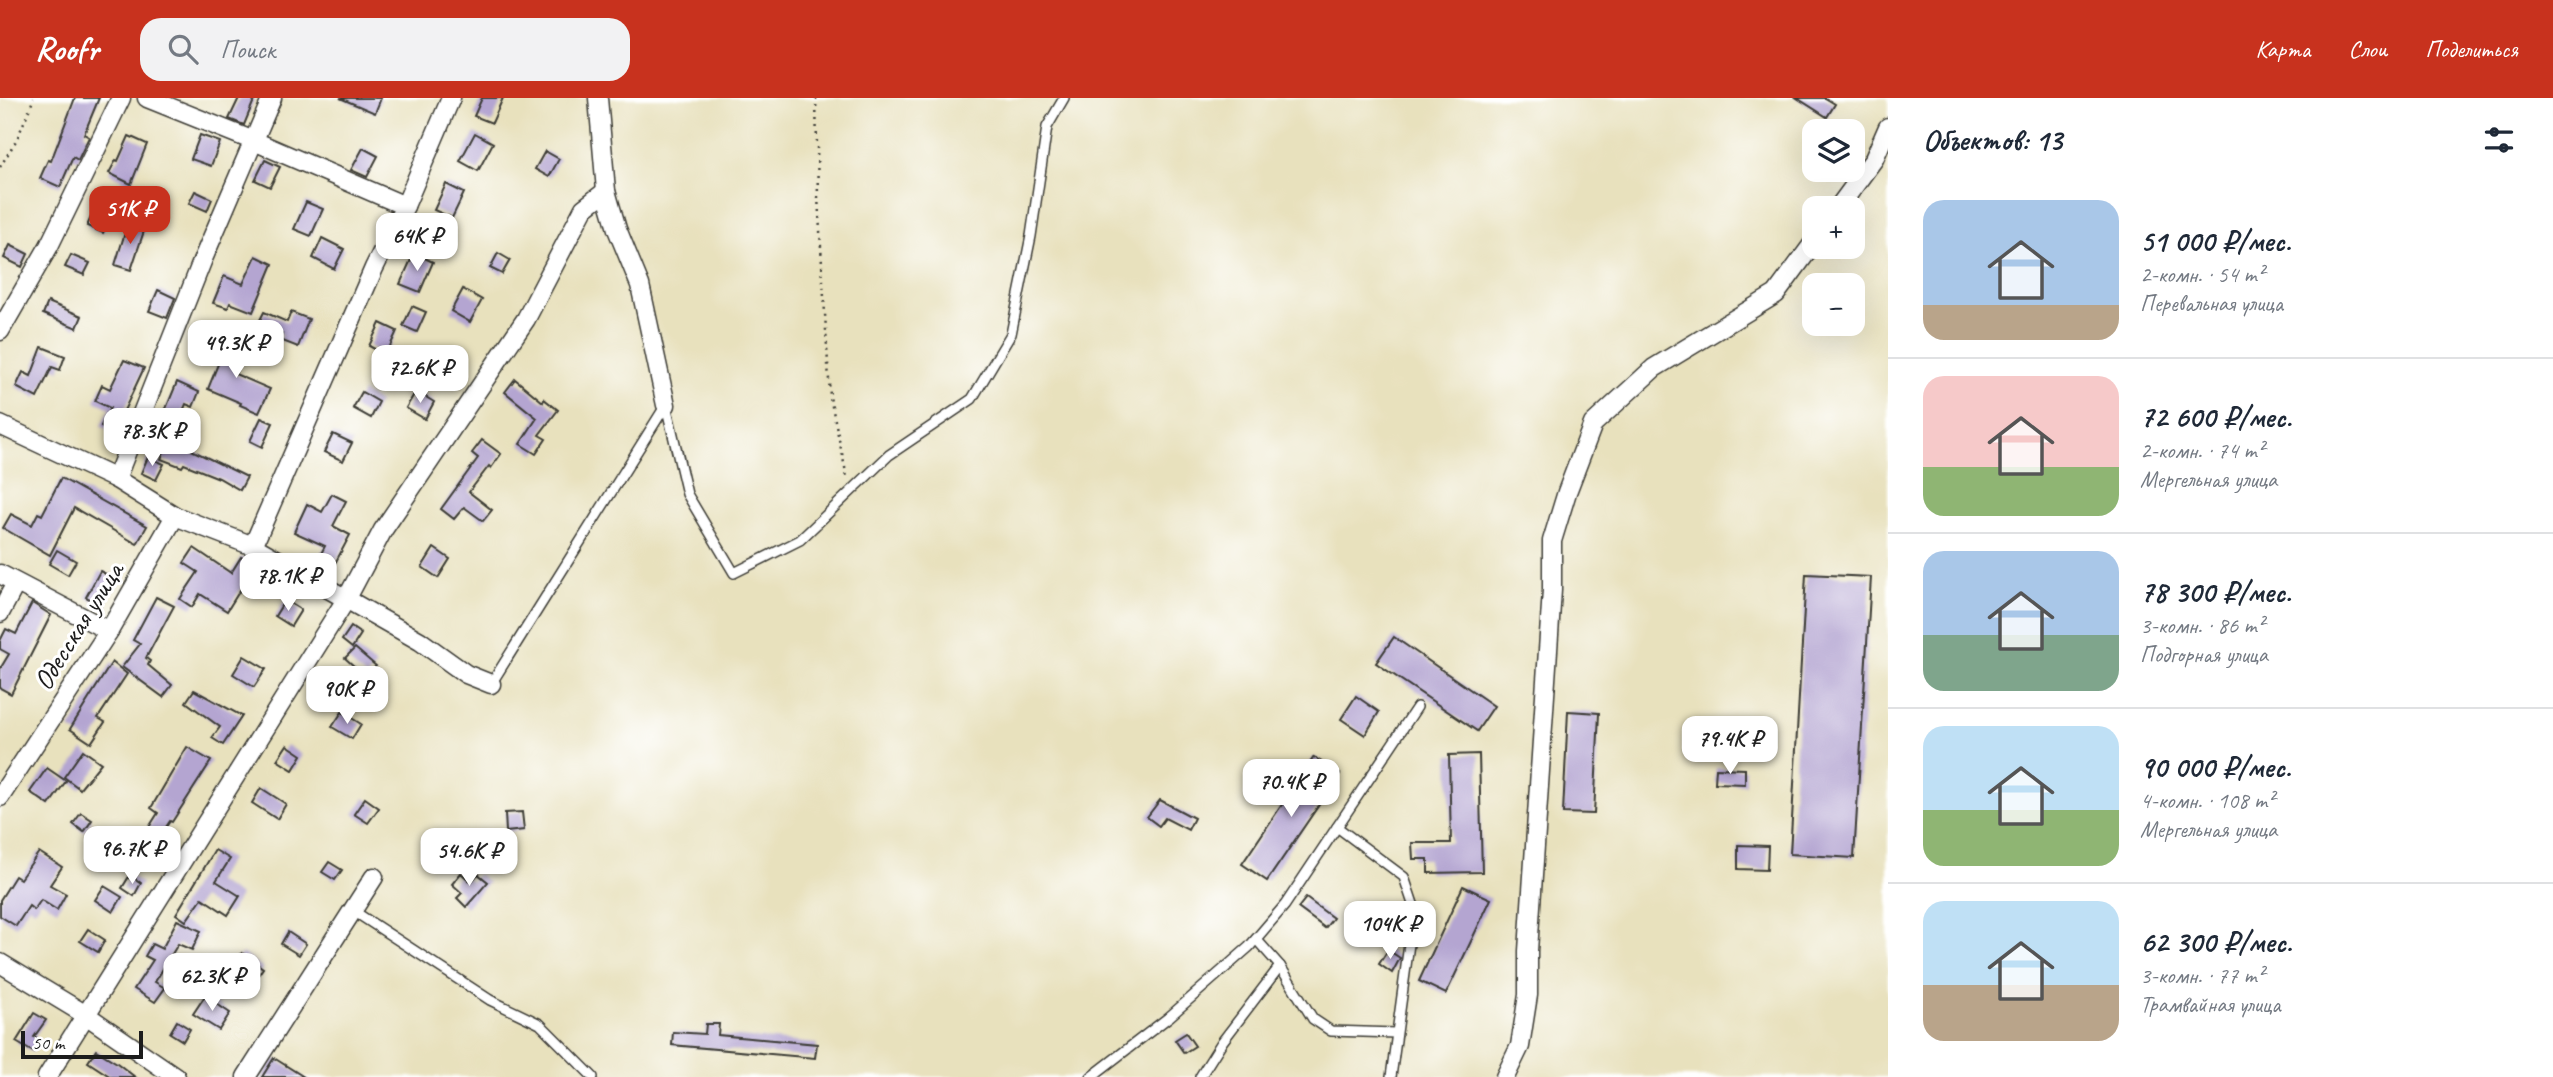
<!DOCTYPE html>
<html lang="ru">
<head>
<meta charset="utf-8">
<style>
  :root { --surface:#fff; --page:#f2f2f3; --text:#1f2937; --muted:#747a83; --line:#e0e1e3; --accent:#c8321e }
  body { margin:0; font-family:Caveat,sans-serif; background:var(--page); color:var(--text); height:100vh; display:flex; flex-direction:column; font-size:26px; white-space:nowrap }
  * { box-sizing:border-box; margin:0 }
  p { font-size:23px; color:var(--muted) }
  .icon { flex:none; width:38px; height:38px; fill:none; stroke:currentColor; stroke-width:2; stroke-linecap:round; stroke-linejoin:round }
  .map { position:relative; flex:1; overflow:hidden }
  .details { display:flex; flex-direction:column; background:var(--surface); width:665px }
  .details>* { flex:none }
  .buttons { position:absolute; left:1802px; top:21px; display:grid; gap:14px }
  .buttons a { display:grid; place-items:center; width:63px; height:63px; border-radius:14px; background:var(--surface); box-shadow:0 7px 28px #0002; font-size:35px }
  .scale { position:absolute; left:21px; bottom:18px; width:122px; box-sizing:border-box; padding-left:7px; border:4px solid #1c1c1c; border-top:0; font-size:19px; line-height:24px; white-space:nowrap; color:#1c1c1c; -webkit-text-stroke:5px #fff; paint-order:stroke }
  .price { position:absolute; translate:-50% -60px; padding:0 16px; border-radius:14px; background:#fff; color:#222; font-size:23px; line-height:46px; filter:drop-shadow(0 2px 4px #0008) }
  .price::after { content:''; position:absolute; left:50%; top:42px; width:21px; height:16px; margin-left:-10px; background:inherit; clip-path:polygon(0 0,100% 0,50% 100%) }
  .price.current { background:var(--accent); color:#fff }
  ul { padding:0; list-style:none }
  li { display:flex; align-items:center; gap:21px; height:175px; padding:0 35px }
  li+li { border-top:2px solid var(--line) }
  li span { display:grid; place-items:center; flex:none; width:196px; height:140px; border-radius:21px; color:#555 }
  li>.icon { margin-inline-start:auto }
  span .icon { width:84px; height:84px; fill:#fffc; stroke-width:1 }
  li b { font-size:30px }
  h2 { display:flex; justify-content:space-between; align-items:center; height:84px; padding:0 35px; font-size:30px }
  header { display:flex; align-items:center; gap:42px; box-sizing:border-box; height:98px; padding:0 35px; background:var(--accent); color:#fff }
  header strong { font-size:33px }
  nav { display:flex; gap:38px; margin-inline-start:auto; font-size:24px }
  .search { width:490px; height:63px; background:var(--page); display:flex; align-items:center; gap:18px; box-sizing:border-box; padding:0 24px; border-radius:21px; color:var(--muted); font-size:26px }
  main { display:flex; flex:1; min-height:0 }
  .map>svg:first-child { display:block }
  .building { fill:#b4a5d1 }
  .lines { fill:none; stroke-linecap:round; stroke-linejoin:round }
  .lane-casing { stroke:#3b3a34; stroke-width:12 }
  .street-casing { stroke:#3b3a34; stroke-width:21 }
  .path { stroke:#3b3a34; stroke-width:2.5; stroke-dasharray:2 5; stroke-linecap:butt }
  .lane { stroke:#fff; stroke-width:9 }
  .street { stroke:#fff; stroke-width:18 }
  .labels { text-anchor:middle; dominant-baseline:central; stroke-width:6; stroke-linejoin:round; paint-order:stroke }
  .street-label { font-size:28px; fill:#1c1c1c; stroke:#fff }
</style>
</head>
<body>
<header>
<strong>Roofr</strong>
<div class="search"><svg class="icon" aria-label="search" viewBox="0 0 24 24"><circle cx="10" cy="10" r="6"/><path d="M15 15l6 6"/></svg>Поиск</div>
<nav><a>Карта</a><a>Слои</a><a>Поделиться</a></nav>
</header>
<main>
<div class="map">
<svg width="1888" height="979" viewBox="0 0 1888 979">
  <rect width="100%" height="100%" fill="#fff"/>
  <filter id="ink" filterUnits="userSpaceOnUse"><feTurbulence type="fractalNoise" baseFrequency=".0143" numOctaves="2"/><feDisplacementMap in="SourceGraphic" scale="14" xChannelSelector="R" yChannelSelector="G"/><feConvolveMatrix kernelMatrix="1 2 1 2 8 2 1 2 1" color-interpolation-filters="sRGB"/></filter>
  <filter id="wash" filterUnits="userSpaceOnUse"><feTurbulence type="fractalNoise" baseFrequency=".00686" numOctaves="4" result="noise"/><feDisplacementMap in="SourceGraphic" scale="28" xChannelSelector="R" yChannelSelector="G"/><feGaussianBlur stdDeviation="1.57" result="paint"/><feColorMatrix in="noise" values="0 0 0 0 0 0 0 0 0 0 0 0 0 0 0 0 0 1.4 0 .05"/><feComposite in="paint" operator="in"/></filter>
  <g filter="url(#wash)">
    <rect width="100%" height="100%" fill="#e8e1bd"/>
    <g id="blocks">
      <g class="building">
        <polygon points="75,0 99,0 84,36 89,39 78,62 73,59 60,89 40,80 48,62 51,63"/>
        <polygon points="239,0 255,0 244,27 229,21"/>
        <polygon points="340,0 381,0 375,15"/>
        <polygon points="482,0 503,0 492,25 474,18"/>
        <polygon points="1797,0 1825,0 1835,6 1827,19"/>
        <polygon points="475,35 493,45 478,73 460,63"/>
        <polygon points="200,37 220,44 211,68 191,61"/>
        <polygon points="129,38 147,46 131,86 109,75 116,62 118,63"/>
        <polygon points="363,50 378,58 367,79 351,72"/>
        <polygon points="545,53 559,61 549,79 535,71"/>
        <polygon points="265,62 280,69 270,89 255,82"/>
        <polygon points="446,86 464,95 452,120 434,112"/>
        <polygon points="195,93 212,101 207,113 189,105"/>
        <polygon points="306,104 323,111 311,138 294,131"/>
        <polygon points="95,110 111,117 103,135 87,128"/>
        <polygon points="128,125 145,130 131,172 115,167"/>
        <polygon points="322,140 344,151 334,171 313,160"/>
        <polygon points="10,147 28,156 22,169 4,160"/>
        <polygon points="414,155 433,164 420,194 400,186"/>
        <polygon points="498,155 510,162 502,176 490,170"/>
        <polygon points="71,157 90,165 84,177 65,169"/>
        <polygon points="256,158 273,166 253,214 230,205 228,210 213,205 224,178 243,186"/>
        <polygon points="463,191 482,202 470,224 451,213"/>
        <polygon points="158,192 175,200 167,220 149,213"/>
        <polygon points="48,204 82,218 77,230 43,216"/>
        <polygon points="412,208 426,214 417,234 403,228"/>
        <polygon points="264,214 287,224 291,214 309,221 298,249 280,242 282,236 258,226"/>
        <polygon points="380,225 397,233 386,257 369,248"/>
        <polygon points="219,243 244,254 235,276 270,291 259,315 240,307 241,305 208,291 220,261 212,258"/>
        <polygon points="42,249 65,258 60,272 52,269 37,300 16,289 23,274 31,278"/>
        <polygon points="420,250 435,259 420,288 408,282 415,269 411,267"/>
        <polygon points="124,262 144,270 114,334 101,328 110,310 95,303 102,287 110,291"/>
        <polygon points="515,281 543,304 544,301 558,312 539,337 546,341 536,356 520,346 537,320 505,294"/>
        <polygon points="177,284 199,294 193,309 186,306 173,336 158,330"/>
        <polygon points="416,293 434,304 425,321 406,310"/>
        <polygon points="362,294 379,304 371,320 353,310"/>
        <polygon points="261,320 273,325 262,349 250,343"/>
        <polygon points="333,336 352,345 343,363 324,354"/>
        <polygon points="169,341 247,379 240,392 219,380 184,366 182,369 161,361"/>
        <polygon points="482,342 501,356 491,370 489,368 469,394 492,412 483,423 464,409 454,421 441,411 478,360 472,355"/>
        <polygon points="148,359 164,366 156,382 141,375"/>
        <polygon points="61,380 147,428 137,446 74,410 50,457 3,430 11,416 32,427 38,415 42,417"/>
        <polygon points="332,396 346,403 333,428 350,437 331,473 316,465 325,448 294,434 307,406 322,414"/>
        <polygon points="194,450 231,475 241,459 255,468 227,513 200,496 192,509 180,501 198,474 184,465"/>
        <polygon points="434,450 450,461 438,480 422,469"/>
        <polygon points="57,452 76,463 68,477 49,466"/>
        <polygon points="100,473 115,481 101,507 86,499"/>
        <polygon points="1806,476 1871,479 1854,760 1790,756"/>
        <polygon points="156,499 174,508 146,560 150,563 148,567 172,587 163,599 122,569 140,546 133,542"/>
        <polygon points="285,502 301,512 291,528 275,518"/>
        <polygon points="32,505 51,517 11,596 0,590 0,571 9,556 0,551 0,543 6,531 16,536"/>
        <polygon points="351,529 361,536 352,550 342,542"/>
        <polygon points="1394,539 1494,608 1477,633 1376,565"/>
        <polygon points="355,550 376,568 366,579 345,560"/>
        <polygon points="244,558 266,571 254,589 233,576"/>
        <polygon points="112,564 127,576 98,620 105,624 91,645 70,631"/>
        <polygon points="194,592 242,618 223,647 212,640 220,629 186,604"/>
        <polygon points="1356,598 1379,614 1365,637 1341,621"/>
        <polygon points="1568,613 1599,615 1594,716 1563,715"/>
        <polygon points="342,614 361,626 352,641 332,629"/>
        <polygon points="287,647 302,657 293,672 277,662"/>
        <polygon points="187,649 211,663 172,724 170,723 162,735 144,767 123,754 132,740 139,745 158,715 151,710"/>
        <polygon points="83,652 101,665 80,691 64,679"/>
        <polygon points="1479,656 1482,774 1428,775 1428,761 1413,761 1412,745 1451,745 1449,657"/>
        <polygon points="1314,659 1340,676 1267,783 1242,766"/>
        <polygon points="47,670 66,683 49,707 30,694"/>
        <polygon points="1716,670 1745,671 1745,686 1715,685"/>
        <polygon points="261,690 286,706 277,721 252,705"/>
        <polygon points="365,700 379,710 368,725 354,716"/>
        <polygon points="1160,702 1194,720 1188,732 1165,720 1159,728 1147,719"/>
        <polygon points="522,714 524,732 506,734 505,715"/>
        <polygon points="81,715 92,722 84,734 73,726"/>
        <polygon points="1738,747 1768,748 1767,772 1738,771"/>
        <polygon points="215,752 230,761 216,783 240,798 228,817 202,800 186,823 176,816"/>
        <polygon points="39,754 62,769 50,787 66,796 57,812 41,802 34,812 29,808 16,828 0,818 0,802 15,778 20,781"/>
        <polygon points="329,764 342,772 335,782 322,774"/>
        <polygon points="461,775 471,784 478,776 488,784 466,809 457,800 462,795 452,786"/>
        <polygon points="130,777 141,785 134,798 122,790"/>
        <polygon points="104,788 122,799 113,814 95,802"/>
        <polygon points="1463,788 1491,801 1446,896 1419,883"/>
        <polygon points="1306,800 1333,820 1325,830 1298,810"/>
        <polygon points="177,822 201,833 192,852 178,846 155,884 165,890 155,904 134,891 153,862 145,858 152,846 162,851"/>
        <polygon points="88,831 105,842 98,854 80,843"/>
        <polygon points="288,834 306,846 299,857 281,846"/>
        <polygon points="1388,852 1400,860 1392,875 1379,866"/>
        <polygon points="242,855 263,870 249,890 228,874"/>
        <polygon points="205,898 230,915 219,932 193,916"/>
        <polygon points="34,915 46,922 34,939 40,943 33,954 16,944"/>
        <polygon points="177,923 190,931 183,943 170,935"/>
        <polygon points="706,926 719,926 718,937 817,946 815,960 672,947 673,934 705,936"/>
        <polygon points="1186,935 1195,948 1184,955 1175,942"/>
        <polygon points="96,952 117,965 135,979 111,979 88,964"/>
        <polygon points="274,960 304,979 262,979"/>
      </g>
    </g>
  </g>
  <g filter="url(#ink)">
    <use href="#blocks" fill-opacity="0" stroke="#3b3a34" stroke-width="2"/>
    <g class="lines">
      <g class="lane-casing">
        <g id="lane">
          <polyline points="666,307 687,396 734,475 800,442 889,357 972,301 1011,236 1031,138 1047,29 1064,0"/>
          <polyline points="491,586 666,307"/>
          <polyline points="1337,729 1404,779 1414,809 1391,979"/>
          <polyline points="352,812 490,902 540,926 593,979"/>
          <polyline points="1256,841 1280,868 1313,921 1331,933 1396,935"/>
          <polyline points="1091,979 1169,919 1249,849 1285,807 1417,609"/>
          <polyline points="1200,979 1222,944 1280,868"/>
        </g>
      </g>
      <g class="street-casing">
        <g id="street">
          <polyline points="147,0 254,43 405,108"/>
          <polyline points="598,0 606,93 617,131 640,187 666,307"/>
          <polyline points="1838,110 1874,61 1888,29"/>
          <polyline points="0,233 49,148 121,0"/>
          <polyline points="0,327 116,381 175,418 253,448 420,543 466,576 491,586"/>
          <polyline points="116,381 203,161 272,0"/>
          <polyline points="253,448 374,170 405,108 451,0"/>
          <polyline points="0,476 109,533"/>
          <polyline points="0,515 16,485"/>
          <polyline points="0,699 109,533 175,418"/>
          <polyline points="0,865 86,917 176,979"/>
          <polyline points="47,979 347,500 383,432 526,221 584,110 606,93"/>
          <polyline points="246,979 374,779"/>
          <polyline points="1505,979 1520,948 1528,897 1528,853 1552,492 1552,443 1567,394 1593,326 1654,270 1776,196 1815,143"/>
        </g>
      </g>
      <g class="path">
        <polyline points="816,0 818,99 830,299 847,379"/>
        <polyline points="0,69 17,41 34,0"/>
      </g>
      <use href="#lane" class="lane"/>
      <use href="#street" class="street"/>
    </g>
  </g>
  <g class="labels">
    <g class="street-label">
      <text transform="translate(78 528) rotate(-58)">Одесская улица</text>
    </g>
  </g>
</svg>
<div class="buttons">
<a><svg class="icon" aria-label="layers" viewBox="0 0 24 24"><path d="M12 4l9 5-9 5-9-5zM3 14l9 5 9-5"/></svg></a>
<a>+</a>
<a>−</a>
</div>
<div class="scale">50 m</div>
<b class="price current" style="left:130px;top:148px">51K ₽</b>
<b class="price" style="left:417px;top:175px">64K ₽</b>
<b class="price" style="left:236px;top:282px">49.3K ₽</b>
<b class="price" style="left:420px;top:307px">72.6K ₽</b>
<b class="price" style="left:152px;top:370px">78.3K ₽</b>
<b class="price" style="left:288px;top:515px">78.1K ₽</b>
<b class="price" style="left:347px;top:628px">90K ₽</b>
<b class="price" style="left:1730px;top:678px">79.4K ₽</b>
<b class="price" style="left:1291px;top:721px">70.4K ₽</b>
<b class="price" style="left:132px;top:788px">96.7K ₽</b>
<b class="price" style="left:469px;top:790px">54.6K ₽</b>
<b class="price" style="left:1390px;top:863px">104K ₽</b>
<b class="price" style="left:212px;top:915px">62.3K ₽</b>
</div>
<section class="details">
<h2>Объектов: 13<svg class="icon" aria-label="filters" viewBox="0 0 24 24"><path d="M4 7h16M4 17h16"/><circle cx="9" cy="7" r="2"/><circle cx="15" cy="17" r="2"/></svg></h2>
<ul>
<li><span style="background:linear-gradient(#a9c7e8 75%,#b9a48a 0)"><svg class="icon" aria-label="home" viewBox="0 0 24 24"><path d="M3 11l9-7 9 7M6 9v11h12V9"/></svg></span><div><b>51 000 ₽/мес.</b><p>2-комн. · 54 m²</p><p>Перевальная улица</p></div></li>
<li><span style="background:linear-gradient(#f6c9c9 65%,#8fb573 0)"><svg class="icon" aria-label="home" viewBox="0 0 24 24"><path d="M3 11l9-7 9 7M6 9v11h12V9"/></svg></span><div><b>72 600 ₽/мес.</b><p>2-комн. · 74 m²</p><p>Мергельная улица</p></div></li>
<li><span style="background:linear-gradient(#a9c7e8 60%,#7fa58c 0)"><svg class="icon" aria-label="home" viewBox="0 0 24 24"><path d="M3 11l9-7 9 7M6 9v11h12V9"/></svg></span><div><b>78 300 ₽/мес.</b><p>3-комн. · 86 m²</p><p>Подгорная улица</p></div></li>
<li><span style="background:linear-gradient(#bfe0f5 60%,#8fb573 0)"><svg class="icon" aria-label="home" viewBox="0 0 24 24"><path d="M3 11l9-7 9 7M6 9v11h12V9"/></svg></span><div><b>90 000 ₽/мес.</b><p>4-комн. · 108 m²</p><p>Мергельная улица</p></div></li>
<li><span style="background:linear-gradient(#bfe0f5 60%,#b9a48a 0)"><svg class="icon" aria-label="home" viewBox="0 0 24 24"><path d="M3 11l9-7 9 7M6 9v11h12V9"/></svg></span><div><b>62 300 ₽/мес.</b><p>3-комн. · 77 m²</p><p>Трамвайная улица</p></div></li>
</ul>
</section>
</main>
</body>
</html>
